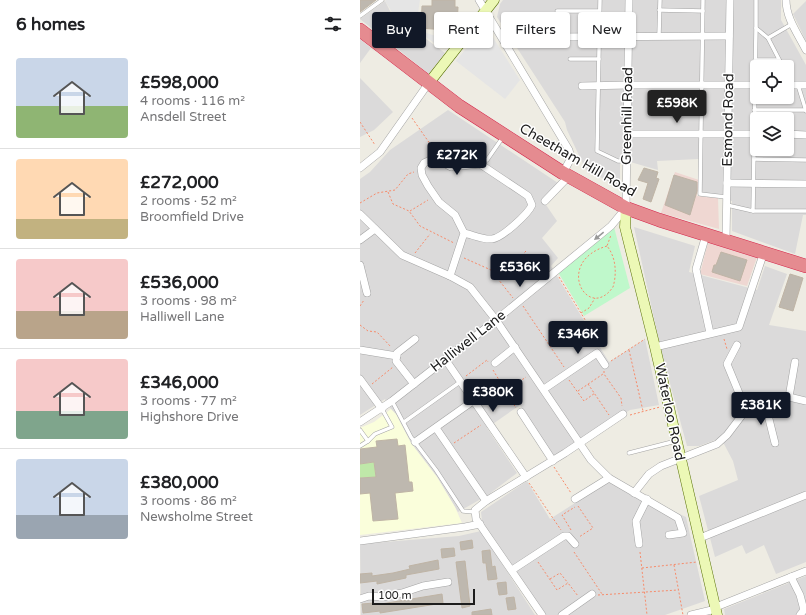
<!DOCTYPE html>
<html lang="en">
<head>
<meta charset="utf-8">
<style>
  :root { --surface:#fff; --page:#f6f6f6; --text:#202124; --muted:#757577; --line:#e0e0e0; --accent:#111827 }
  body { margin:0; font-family:"Varela Round",sans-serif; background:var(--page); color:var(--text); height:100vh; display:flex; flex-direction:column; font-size:15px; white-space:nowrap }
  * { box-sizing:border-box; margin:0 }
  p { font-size:13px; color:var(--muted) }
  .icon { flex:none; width:22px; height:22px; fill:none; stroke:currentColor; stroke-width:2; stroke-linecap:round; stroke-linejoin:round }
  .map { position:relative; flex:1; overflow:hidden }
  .drawer { display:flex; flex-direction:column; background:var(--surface); width:360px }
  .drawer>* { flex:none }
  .banner { position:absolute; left:12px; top:12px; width:374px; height:36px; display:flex; gap:8px }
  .fabs { position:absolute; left:390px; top:60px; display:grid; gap:8px }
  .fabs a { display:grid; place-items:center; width:44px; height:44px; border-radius:4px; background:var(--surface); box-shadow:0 1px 3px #0004; font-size:20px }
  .scale { position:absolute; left:12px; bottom:10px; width:103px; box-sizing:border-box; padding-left:4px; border:2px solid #1d1d1d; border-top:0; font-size:11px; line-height:14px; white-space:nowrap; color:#1d1d1d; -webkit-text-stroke:3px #fff; paint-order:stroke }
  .price { position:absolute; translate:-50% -34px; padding:0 9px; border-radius:4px; background:var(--accent); color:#fff; font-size:13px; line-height:26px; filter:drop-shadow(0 1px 2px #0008) }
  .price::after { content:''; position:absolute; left:50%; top:24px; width:12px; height:9px; margin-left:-6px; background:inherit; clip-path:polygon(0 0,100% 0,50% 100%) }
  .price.selected { background:#222; color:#fff }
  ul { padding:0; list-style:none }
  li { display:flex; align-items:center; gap:12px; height:100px; padding:0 16px }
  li+li { border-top:1px solid var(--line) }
  li span { display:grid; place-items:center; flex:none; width:112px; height:80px; border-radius:4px; color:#555 }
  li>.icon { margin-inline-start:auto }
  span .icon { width:48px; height:48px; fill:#fffc; stroke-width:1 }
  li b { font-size:17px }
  h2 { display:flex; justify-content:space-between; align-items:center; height:48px; padding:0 16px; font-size:17px }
  .pill { padding:0 14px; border-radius:4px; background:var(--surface); box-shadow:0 1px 3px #0004; font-size:14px; line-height:36px }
  .pill.selected { background:var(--accent); color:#fff }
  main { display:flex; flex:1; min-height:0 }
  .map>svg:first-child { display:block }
  .residential { fill:#dbdada; fill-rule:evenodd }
  .commercial { fill:#efd7d2 }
  .education { fill:#fafedb }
  .grass { fill:#bfe8a9 }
  .park { fill:#bff8cb }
  .parking { fill:#e5e5e5 }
  .building { fill:#beb8af; stroke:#bfb4a5 }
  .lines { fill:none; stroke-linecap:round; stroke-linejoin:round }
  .lane-casing { stroke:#a4a4a4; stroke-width:4.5 }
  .street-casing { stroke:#a4a4a4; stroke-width:8 }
  .secondary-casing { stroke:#587106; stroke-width:11 }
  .highway-casing { stroke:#d5264b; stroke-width:14 }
  .path { stroke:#f78b6a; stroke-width:1; stroke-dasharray:2 2; stroke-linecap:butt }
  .lane { stroke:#fff; stroke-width:3.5 }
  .street { stroke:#fff; stroke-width:7 }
  .secondary { stroke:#ecf8b6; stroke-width:10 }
  .highway { stroke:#e58b90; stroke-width:13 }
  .oneway { fill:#999 }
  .labels { text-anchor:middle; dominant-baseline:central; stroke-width:3; stroke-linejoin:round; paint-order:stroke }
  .street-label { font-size:14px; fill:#1d1d1d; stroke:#fff }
</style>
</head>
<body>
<main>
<section class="drawer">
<h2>6 homes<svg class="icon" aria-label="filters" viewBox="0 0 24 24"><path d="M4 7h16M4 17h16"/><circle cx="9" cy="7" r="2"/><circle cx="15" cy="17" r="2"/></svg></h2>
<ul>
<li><span style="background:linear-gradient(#c9d6e8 60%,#8fb573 0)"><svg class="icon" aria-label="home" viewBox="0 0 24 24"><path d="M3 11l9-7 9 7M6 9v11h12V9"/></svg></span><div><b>£598,000</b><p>4 rooms · 116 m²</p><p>Ansdell Street</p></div></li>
<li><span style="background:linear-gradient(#ffd9b3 75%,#c2b280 0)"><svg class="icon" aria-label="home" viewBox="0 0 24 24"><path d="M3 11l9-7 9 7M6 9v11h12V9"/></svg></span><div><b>£272,000</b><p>2 rooms · 52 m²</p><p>Broomfield Drive</p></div></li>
<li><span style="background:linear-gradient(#f6c9c9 65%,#b9a48a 0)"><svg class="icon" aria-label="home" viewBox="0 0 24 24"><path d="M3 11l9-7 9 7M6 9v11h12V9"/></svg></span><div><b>£536,000</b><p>3 rooms · 98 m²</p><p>Halliwell Lane</p></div></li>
<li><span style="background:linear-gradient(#f6c9c9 65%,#7fa58c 0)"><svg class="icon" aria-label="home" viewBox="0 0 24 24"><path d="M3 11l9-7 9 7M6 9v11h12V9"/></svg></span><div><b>£346,000</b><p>3 rooms · 77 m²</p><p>Highshore Drive</p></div></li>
<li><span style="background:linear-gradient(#c9d6e8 70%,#9aa5b1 0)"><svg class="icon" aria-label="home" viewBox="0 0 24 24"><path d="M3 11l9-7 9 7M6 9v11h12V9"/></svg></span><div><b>£380,000</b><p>3 rooms · 86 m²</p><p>Newsholme Street</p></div></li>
</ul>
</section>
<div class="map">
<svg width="446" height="615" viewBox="0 0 446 615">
  <rect width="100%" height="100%" fill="#eeece3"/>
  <g class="residential">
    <path d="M143 0H421V20L446 65V215H443L435 254 372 231V201L340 193 339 159 297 161 298 170 260 159V187L226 170 207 130 205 122 137 17 140 4ZM397 67H427V97H397ZM397 119H427V149H397Z"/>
    <polygon points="25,1 31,13 85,53 69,74 0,19"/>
    <polygon points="446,1 446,41 433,14"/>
    <polygon points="0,39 11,48 0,63"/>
    <polygon points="0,78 33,112 14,130 0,137"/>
    <polygon points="88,110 198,183 182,199 197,221 182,238 198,258 191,266 249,362 285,339 299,405 270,410 193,456 160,405 127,428 157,473 128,495 98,512 77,477 51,443 25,399 0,415 0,179 10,172 30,150"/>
    <polygon points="274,227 335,246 329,272 397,290 405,266 427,274 409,325 446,331 446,562 416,574 404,545 386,554 382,545 355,557 339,496 378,480 373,461 364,444 358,439 339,446 327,446 301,350"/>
    <polygon points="167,481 190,519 248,482 326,517 345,601 305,615 186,615 122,521 121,512"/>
    <polygon points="121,531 175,615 1,615 0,544 99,536"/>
    <polygon points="446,576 446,615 365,615 364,609"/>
  </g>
  <g class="commercial">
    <polygon points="315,172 339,180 337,196 358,198 359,229 301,213"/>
    <polygon points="348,242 397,257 387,286 340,274"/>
  </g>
  <polygon class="education" points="31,409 36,414 51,443 77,477 95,507 102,523 0,535 0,428 14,422"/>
  <polygon class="grass" points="14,462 16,477 0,478 0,464"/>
  <polygon class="park" points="254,227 270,288 224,316 198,272"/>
  <g class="parking">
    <polygon points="26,0 60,0 56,26 60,31 76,36 93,32 81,48 32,12 25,1"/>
    <polygon points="125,25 160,80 145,99 96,61"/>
  </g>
  <g class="building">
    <polygon points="0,0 16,0 0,12"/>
    <polygon points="72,0 95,0 95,7 98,7 97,27 84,26 84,30 61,28 62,6 72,6"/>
    <polygon points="284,168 298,172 296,178 299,179 291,202 283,199 288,183 278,180"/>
    <polygon points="314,175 337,182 337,191 330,215 305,205"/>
    <polygon points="361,252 387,260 380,281 352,272 354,265 356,265"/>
    <polygon points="430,274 443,278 433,311 419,307"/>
    <polygon points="37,439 38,446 45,445 49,482 52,482 53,491 35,493 38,519 13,521 10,493 0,494 0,478 16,477 14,462 0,464 0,449 17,447 16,441"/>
    <polygon points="112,540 113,548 101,550 100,542"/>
    <polygon points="94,548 95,556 82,558 81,549"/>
    <polygon points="130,550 132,567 135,566 137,579 128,580 126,563 123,563 122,551"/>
    <polygon points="78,560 79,569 46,575 46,578 17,584 17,581 0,583 0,574 12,573 12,576 33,573 50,569 49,566"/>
    <polygon points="105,561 110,606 102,608 96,562"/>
    <polygon points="146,582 147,594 139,595 137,583"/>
    <polygon points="82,594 83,603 20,613 20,611 3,613 2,604 14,603 15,605"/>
    <polygon points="154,597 156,609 148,610 146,598"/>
    <polygon points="131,609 132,615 112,615 112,612"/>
  </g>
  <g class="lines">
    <g class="lane-casing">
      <g id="lane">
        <polyline points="240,0 237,151 258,161 266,161"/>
        <polyline points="343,0 340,194 366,197"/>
        <polyline points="396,0 396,28 408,38"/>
        <polyline points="299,10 343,11"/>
        <polyline points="197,11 239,11"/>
        <polyline points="0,16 22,0"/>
        <polyline points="299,35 300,0"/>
        <polyline points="144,41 180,25"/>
        <polyline points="210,59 239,59"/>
        <polyline points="395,60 419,60"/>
        <polyline points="423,67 408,38 432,24"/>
        <polyline points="427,75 432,84"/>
        <polyline points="438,85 446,111"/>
        <polyline points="394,110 446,110"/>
        <polyline points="394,159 446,160"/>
        <polyline points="127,160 143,137"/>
        <polyline points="367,205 393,211 396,28"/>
        <polyline points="393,211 446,211"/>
        <polyline points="32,401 51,437 76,470 103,511 114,512"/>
        <polyline points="44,422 100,382"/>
        <polyline points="0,430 8,441 15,434 32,427 22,409"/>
        <polyline points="0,446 8,441"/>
        <polyline points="269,453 316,441"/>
      </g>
    </g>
    <g class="street-casing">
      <g id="street">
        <polyline points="119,0 209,150 211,158 203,173"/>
        <path d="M426 0C426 18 438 34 446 50"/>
        <polyline points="196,37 369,36"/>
        <polyline points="427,85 446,85"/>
        <polyline points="222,86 268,85 397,85"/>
        <polyline points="267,134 397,134"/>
        <polyline points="427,134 446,135"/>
        <polyline points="0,168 20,152 68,84"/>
        <polyline points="367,183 446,184"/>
        <polyline points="185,201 209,176"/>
        <polyline points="0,214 42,255 90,276 110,287 136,320 231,460 249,478 318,518 323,533 309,535"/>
        <polyline points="346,235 336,269 350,333"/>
        <polyline points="0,240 15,229"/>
        <polyline points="366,241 370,0"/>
        <polyline points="0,265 7,293"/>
        <path d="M90 276 104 233 95 215 79 202 68 186 62 175 61 168 64 163 75 158 91 167 120 164 168 196 172 205C168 214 142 238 132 239 123 240 113 235 104 233"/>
        <polyline points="377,345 367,364 386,410"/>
        <polyline points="295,347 379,327 404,252"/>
        <polyline points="0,350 37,356"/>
        <polyline points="85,359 166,477"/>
        <polyline points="135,363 155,347"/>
        <polyline points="0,379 22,409"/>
        <polyline points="54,384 36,361 37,353 55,339"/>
        <polyline points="184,389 237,353 245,365"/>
        <polyline points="429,397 435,362"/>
        <polyline points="405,403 415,443"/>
        <polyline points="161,412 193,461"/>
        <polyline points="0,422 32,401 136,320 251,226 266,208 269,0"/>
        <polyline points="76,428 126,501"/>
        <polyline points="55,442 113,401"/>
        <polyline points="274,493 289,474 301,466 357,444 367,435 386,410 429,397 446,401"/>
        <polyline points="215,499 249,478"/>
        <polyline points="340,538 446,495"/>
        <polyline points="0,541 105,527 120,524"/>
        <polyline points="279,544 276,521 287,499"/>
        <polyline points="152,570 204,536 208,536 215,544"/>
        <polyline points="431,577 440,595 444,610 440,615"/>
        <polyline points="0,599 9,596 23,597 42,593 63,586 88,582"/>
        <polyline points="356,607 446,571"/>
        <polyline points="182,615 116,519 115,510 126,501 205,453 263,414"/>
        <polyline points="202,615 232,594"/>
        <polyline points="331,615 356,609"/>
      </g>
    </g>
    <g class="secondary-casing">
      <g id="secondary">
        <polyline points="68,84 134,0"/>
        <polyline points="266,208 265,227 295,347 357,615"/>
      </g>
    </g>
    <g class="highway-casing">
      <polyline id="highway" points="0,30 99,106 203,173 266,208 299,220 446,266"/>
    </g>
    <g class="path">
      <polyline points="52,118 75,151"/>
      <polyline points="0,122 15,145"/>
      <polyline points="28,192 33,204 49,211 60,226 94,243"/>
      <polyline points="0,203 17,193 35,190 48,174 54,172"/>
      <polyline points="50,211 68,200"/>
      <path d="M247 246C193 262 228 323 253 287 257 274 256 257 247 246L251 235"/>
      <polyline points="166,251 164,253 181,275"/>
      <polyline points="55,253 70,234"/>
      <polyline points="104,258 131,270 153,298"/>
      <polyline points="131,270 151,268 166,256"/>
      <polyline points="199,277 241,346"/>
      <polyline points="0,306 4,300"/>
      <polyline points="163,306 204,367"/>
      <polyline points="221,313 229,308 235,298"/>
      <polyline points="0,325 8,331 17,332 31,347"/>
      <polyline points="364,339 367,349"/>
      <polyline points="269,350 283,411"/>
      <polyline points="251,361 285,339"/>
      <polyline points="133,370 156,408"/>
      <polyline points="244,371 244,374 261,398 262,406"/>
      <polyline points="106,376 127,360 128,362"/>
      <polyline points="209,380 224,401 235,393"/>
      <polyline points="12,384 33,367"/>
      <polyline points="228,384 249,415"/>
      <polyline points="146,391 166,377"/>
      <polyline points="218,391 243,374"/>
      <polyline points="125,403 144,390"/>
      <polyline points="270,415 300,407"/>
      <polyline points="94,443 121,425"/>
      <polyline points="194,467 211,493"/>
      <polyline points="169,483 201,530"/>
      <polyline points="218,506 233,528 219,537"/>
      <polyline points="211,530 202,515 215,507"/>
      <polyline points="214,552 242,594"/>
      <polyline points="280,552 287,615"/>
      <polyline points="178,562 197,590 208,583 218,596"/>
      <polyline points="314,565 323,615"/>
      <polyline points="282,568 337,562"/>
      <polyline points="190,579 200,573 208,583"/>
      <polyline points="238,595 318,590"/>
    </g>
    <use href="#lane" class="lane"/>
    <use href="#street" class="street"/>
    <use href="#secondary" class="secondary"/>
    <use href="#highway" class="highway"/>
  </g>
  <defs><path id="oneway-solid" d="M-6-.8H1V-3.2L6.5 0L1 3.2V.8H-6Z"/></defs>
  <use class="oneway" href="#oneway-solid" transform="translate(239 236) rotate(141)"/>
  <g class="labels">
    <g class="street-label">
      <text transform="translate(267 116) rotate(-89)">Greenhill Road</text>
      <text transform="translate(368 120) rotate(-89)">Esmond Road</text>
      <text transform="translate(218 160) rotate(30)">Cheetham Hill Road</text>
      <text transform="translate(108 341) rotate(-38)">Halliwell Lane</text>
      <text transform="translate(310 412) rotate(78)">Waterloo Road</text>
    </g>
  </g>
</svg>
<div class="fabs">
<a><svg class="icon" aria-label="locate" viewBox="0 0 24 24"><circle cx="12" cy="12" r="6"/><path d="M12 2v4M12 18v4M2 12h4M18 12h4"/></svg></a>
<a><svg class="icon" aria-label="layers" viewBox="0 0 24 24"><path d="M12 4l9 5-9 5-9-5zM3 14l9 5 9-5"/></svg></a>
</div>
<div class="scale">100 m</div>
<b class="price selected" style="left:317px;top:124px">£598K</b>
<b class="price" style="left:97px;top:176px">£272K</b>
<b class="price" style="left:160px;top:288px">£536K</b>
<b class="price" style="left:218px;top:355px">£346K</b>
<b class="price" style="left:133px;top:413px">£380K</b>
<b class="price" style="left:401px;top:426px">£381K</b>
<div class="banner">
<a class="pill selected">Buy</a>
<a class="pill">Rent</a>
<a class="pill">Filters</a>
<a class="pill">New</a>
</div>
</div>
</main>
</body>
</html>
